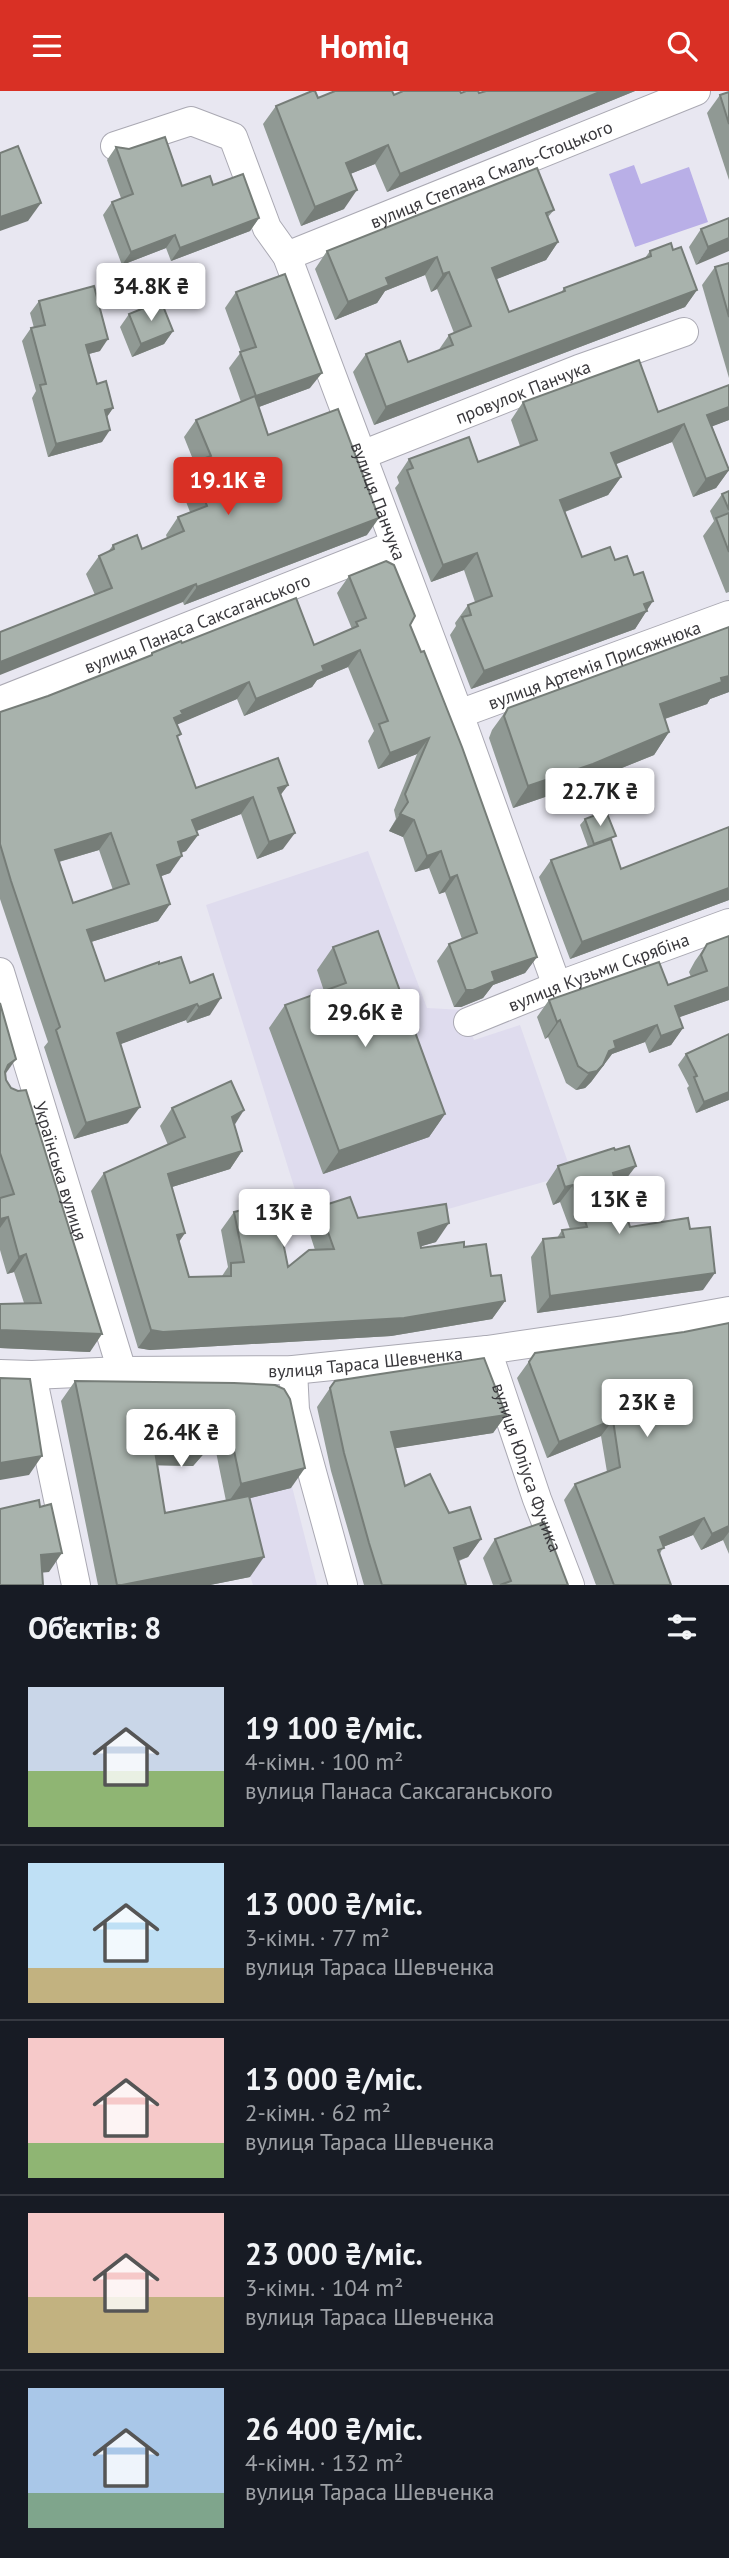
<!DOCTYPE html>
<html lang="uk">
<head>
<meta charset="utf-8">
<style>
  :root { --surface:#171b24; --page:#20242c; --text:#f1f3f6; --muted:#9ea1a6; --line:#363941; --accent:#d93025 }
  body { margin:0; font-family:"PT Sans",sans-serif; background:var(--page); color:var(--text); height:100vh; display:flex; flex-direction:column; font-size:26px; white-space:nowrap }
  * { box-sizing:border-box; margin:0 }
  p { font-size:23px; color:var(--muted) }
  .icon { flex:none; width:38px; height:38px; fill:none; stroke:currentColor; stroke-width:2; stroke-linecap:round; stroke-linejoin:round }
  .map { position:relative; height:1494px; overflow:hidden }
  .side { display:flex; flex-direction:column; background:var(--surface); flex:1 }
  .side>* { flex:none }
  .price { position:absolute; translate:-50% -60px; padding:0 16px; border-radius:7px; background:#fff; color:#222; font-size:23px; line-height:46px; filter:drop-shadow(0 2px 4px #0008) }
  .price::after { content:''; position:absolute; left:50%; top:42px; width:21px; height:16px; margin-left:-10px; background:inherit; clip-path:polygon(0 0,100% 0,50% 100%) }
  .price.active { background:var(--accent); color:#fff }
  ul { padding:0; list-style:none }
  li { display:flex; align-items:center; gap:21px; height:175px; padding:0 28px }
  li+li { border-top:2px solid var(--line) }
  li span { display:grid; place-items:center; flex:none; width:196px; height:140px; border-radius:0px; color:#555 }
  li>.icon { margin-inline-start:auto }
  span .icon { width:84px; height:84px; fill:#fffc; stroke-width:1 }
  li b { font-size:30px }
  h2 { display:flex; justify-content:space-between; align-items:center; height:84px; padding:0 28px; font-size:30px }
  header { display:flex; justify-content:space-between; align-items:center; height:91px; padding:0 28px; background:var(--accent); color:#fff; font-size:32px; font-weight:700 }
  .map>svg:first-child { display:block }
  .built { fill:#dfdcee }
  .green { fill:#b9afe7 }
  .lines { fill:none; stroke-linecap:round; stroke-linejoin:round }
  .minor-casing { stroke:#aaa9b3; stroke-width:30 }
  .minor { stroke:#fff; stroke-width:28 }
  .wall { fill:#909994; fill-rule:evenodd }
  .shaded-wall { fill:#767d78 }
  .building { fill:#a8b2ac; stroke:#767d78; stroke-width:2; fill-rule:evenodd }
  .labels { text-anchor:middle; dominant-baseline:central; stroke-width:6; stroke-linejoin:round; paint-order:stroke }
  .street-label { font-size:18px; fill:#39383c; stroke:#f5f4fe }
</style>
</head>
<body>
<header><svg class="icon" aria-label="menu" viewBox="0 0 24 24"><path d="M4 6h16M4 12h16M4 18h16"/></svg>Homiq<svg class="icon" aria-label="search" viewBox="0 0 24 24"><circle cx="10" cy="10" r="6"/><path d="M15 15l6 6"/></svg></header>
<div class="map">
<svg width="729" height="1494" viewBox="0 0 729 1494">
  <rect width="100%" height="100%" fill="#e8e7f1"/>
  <g class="built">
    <polygon points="368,760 427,917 463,919 474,949 520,934 572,1083 342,1148 333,1125 306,1134 206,814"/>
    <polygon points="212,1313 282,1356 317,1494 253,1494 227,1412 216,1358 213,1358"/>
  </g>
  <polygon class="green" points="634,74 641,93 689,76 708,131 635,156 609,83"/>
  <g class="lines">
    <g class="minor-casing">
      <g id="minor">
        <path id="s1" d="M115 55 191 30 233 46 267 137 287 165 459 623 557 895"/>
        <path id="s2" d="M287 165 696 0"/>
        <path id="s3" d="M362 364 579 278 684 241"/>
        <path id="s4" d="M0 610 394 454"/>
        <path id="s5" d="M459 623 729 524"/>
        <path id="s6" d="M0 881 122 1280"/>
        <path id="s7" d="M468 931 557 895 729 832"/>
        <path id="s8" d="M487 1259 537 1408 570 1494"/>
        <polyline points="293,1279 295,1319 343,1494"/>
        <path id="s9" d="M0 1283 32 1284 122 1280 293 1279 487 1259 624 1239 729 1220"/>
        <polyline points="32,1284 76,1494"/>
      </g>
    </g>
    <use href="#minor" class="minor"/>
  </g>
  <g class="wall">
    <polygon points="486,0 635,0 387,101 375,73 350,83 344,118 301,135 263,33 276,15 318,7 461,2 479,2"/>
    <polygon points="729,1 729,89 707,22 720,4"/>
    <polygon points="116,56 182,95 213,94 259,127 250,140 171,170 166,157 122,174 103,124 112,111 121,107 107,69"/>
    <polygon points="554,119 548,126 558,151 546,169 496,188 509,221 561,202 564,197 645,167 650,160 673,159 697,199 685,216 374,334 353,281 366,263 408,271 438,260 449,244 454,242 437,198 431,201 425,184 385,200 377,212 335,229 315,178 327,160"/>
    <polygon points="729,127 696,174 689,156 701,138"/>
    <polygon points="729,172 729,287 702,194 715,176"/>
    <polygon points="236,201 310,297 259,316 268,344 367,444 184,514 183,511 95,504 86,483 99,465 108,461 113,454 142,458 167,447 166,444 178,426 190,421 178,390 191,372 194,371 184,346 196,329 241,311 229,277 241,261 225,217"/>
    <polygon points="39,210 100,260 89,263 97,293 113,317 107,326 102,351 48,366 32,307 36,300 22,250 31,237 34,237 30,222"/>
    <polygon points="129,223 173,240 164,253 132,266 120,236"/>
    <polygon points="729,294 729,329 712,335 729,379 716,397 693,406 672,351 615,373 621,386 608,404 565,421 582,466 615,469 647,519 635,538 471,598 450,544 456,535 455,532 468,514 475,511 464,479 431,491 395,397 399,392 397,386 409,368 478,371 520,355 511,329 523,311 658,321"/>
    <polygon points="729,400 729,501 726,502 703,445 714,430 710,420 722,403"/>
    <path d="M349 485 410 534 537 866 525 882 493 894 483 907 461 916H454L437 870 449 853 462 848 445 801 439 803 429 777 415 781 403 746 389 740 396 728 394 719 417 663 378 678 368 650 374 640 348 576 317 589 312 596 244 625 237 608 177 633 178 648 196 697 288 694 281 703 283 758 257 768 241 723 196 740 198 744 186 760 181 762 170 782 161 785 170 813 158 830 91 851 105 890 159 873 190 892 210 924 187 932 186 929 120 953 128 1032 74 1048 44 956 48 951 0 808V621L48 605 150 565 152 562 182 552 314 554 352 538 337 502ZM99 759 113 799 73 812 59 771Z"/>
    <polygon points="729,536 729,601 710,608 707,613 665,628 669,641 654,664 577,695 513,717 489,647 492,639 508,617"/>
    <polygon points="585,728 612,751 621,778 729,736 729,809 570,868 539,786 551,769 588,756 580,734"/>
    <polygon points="729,845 729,909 679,926 683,937 671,954 649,962 645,951 612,963 591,991 585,997 576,999 566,992 548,946 545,948 537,926 549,909 668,894 691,886 689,881 695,870 707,853"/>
    <polygon points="333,856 445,1023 429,1046 323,1083 269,937 285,914 324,900 317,879"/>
    <polygon points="0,912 6,989 90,1261 0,1257 0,1213 24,1212 14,1181 7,1183 0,1159"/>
    <polygon points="729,943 729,1009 696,1022 687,997 689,995 678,974 686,963"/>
    <polygon points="172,1017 234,1034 242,1060 230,1078 172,1096 185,1142 179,1151 189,1186 222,1185 228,1176 221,1139 234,1121 288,1176 315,1159 307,1134 319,1116 436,1151 421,1155 421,1157 464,1156 491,1185 505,1210 492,1228 391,1245 150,1259 138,1257 91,1100 104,1082 168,1054 160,1035"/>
    <polygon points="558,1075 623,1092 617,1094 630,1136 690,1138 703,1199 537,1222 531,1166 543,1148 557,1147 562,1139 570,1138 560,1111 553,1114 546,1093"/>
    <polygon points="729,1232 729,1463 723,1449 701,1459 693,1444 663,1456 660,1463 671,1494 596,1494 564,1409 575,1393 607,1381 601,1345 547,1367 517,1287 535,1262 684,1241"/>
    <path d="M75 1290 234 1292 291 1397 250 1407V1486L210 1494H98L61 1310ZM214 1351 226 1410 165 1422 157 1374 193 1375Z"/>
    <polygon points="330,1297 506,1324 493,1342 395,1357 405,1395 449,1422 481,1448 468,1466 459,1470 466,1494 364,1494 331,1380 317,1316"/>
    <polygon points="495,1448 568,1494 493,1494 483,1467"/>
  </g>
  <g class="shaded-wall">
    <polygon points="602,0 635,0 387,101 400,83"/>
    <polygon points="388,54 375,73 333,90 346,72"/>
    <polygon points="357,99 344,118 301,135 315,116"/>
    <polygon points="41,112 28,130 0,140 0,126"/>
    <polygon points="259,127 250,140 171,170 180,157"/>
    <polygon points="175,144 166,157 122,174 131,161"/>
    <polygon points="729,147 729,160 696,174 708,156"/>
    <polygon points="558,151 546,169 479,195 492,177"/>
    <polygon points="437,166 425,184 385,200 377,212 335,229 348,211 386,187"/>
    <polygon points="449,181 437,198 431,201 443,183"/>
    <polygon points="697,199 685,216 374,334 386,316"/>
    <polygon points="173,240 164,253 132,266 141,253"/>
    <polygon points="108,248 100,260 77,266 86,254"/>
    <polygon points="322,282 310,297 245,321 256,305"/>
    <polygon points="729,316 729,329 695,342 707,324"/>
    <polygon points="113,317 104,330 105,319"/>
    <polygon points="684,333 672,351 599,380 611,362"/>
    <polygon points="110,339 102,351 48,366 56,353"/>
    <polygon points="729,379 716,397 693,406 706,388"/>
    <polygon points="621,386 608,404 548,427 560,409"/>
    <polygon points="379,427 367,444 184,514 197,496"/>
    <polygon points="477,462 464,479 431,491 443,474"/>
    <polygon points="196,493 183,511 0,584 0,571"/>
    <polygon points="653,510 635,538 471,598 484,580"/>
    <polygon points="360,559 348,576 317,589 312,596 244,625 256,608 322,575"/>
    <polygon points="729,585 729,601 710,608 707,613 644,635 660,613"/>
    <polygon points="249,591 237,608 174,635 174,627 181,620"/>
    <polygon points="669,641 654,664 577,695 513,717 528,695"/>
    <polygon points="429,647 417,663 378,678 390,662"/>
    <polygon points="288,694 276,710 278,697"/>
    <polygon points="253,706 241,723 181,746 192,729"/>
    <polygon points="400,723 414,729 403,746 389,740"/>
    <polygon points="111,742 99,759 44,775 55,759"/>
    <polygon points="295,742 283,758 257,768 269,751"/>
    <polygon points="198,744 186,760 166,767 178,751"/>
    <polygon points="441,760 429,777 415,781 427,765"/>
    <polygon points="182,765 170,782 145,791 157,774"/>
    <polygon points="457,784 445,801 439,803 450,787"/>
    <polygon points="729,797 729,809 570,868 582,851"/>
    <polygon points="170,813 158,830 75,856 87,839"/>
    <polygon points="537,866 525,882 493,894 483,907 461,916 454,916 466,899 492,881"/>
    <polygon points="729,896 729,909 663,932 675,915"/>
    <polygon points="221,907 210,924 187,932 199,916"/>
    <polygon points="197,913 186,929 105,959 117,942"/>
    <polygon points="560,929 548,946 545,948 557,931"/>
    <polygon points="657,934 645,951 612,963 591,991 585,997 576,999 614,950"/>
    <polygon points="683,937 671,954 649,962 661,945"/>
    <polygon points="16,968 4,985 0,988 8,974"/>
    <polygon points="729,1001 729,1009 696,1022 704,1011"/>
    <polygon points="140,1016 128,1032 74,1048 86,1032"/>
    <polygon points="244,1019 232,1038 232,1026"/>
    <polygon points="445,1023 429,1046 323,1083 339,1060"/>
    <polygon points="242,1060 230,1078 156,1101 168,1083"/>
    <polygon points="636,1075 623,1092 601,1099 613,1082"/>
    <polygon points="573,1094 560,1111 553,1114 565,1096"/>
    <polygon points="8,1126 0,1137 0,1128"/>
    <polygon points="449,1132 436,1151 405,1160 418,1142"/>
    <polygon points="185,1142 172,1160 177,1144"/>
    <polygon points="26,1163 14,1181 7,1183 19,1166"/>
    <polygon points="715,1182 703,1199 537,1222 550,1205"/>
    <polygon points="505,1210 492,1228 391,1245 150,1259 138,1257 151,1239"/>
    <polygon points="0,1239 102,1243 90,1261 0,1257"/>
    <polygon points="506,1324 493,1342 378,1360 391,1341"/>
    <polygon points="613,1329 601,1345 547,1367 559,1351"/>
    <polygon points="228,1331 214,1351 193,1375 140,1374 154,1354"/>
    <polygon points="42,1365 29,1384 0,1389 0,1372"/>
    <polygon points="305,1377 291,1397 227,1413 241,1393"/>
    <polygon points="704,1427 693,1444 648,1462 660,1446"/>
    <polygon points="729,1435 729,1441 723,1449 701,1459 712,1443"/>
    <polygon points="481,1448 468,1466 441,1475 454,1457"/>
    <polygon points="62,1462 49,1481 28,1483 41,1464"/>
    <polygon points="264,1466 250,1486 210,1494 122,1494"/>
  </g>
  <g class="building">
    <polygon points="312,0 315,0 318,7 335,0 392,0 394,4 403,0 460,0 461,2 466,0 478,0 479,2 486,0 602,0 400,83 388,54 346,72 357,99 315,116 276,15"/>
    <polygon points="729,1 729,33 720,4"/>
    <polygon points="165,46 182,95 210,85 213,94 243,83 259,127 180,157 175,144 131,161 112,111 133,103 116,56 129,58"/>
    <polygon points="18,55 41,112 0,126 0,62"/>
    <polygon points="537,77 554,119 546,122 558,151 492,177 509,221 565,200 564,197 651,165 650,160 671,152 673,159 681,156 697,199 386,316 366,263 400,250 408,271 453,254 449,244 471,235 449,181 443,183 437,166 386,187 389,194 348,211 327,160"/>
    <polygon points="729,127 729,147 708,156 701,138"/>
    <polygon points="729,172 729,226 715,176"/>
    <polygon points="285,183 322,282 256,305 240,261 256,256 236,201"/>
    <polygon points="94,195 108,248 86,254 97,293 106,290 113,317 105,319 110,339 56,353 40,294 46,293 31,237 45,234 39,210"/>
    <polygon points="161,210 173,240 141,253 129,223"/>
    <polygon points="639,269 658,321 729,294 729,316 707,324 729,379 706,388 684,333 611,362 621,386 560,409 582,466 610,456 615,469 627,465 634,484 643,481 653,510 644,513 647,520 484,580 462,526 471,524 468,514 492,505 477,462 443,474 407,379 413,377 409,368 469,346 478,371 537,349 523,311"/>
    <polygon points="255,305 268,344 338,318 379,427 197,496 196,493 0,571 0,541 112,497 99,465 114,458 113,454 137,444 142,458 184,440 178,426 207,415 191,372 211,365 196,329"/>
    <polygon points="729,400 729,419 722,403"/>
    <polygon points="729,422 729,461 716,427"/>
    <path d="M386 470 394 474 415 525 410 534 421 561 424 560 462 656 537 866 492 881 495 890 473 899H466L449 853 477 842 457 784 450 787 441 760 427 765 414 729 400 723 408 711 405 703 429 647 390 662 379 633 388 630 360 559 322 575 324 580 256 608 249 591 181 620 183 623 174 627 181 643 177 645 196 697 278 667 288 694 278 697 295 742 269 751 253 706 192 729 198 744 178 751 182 765 157 774 170 813 87 839 105 890 159 871V873L181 866 190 892 213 883 221 907 199 916 197 913 117 942 140 1016 86 1032 56 939 60 936 11 790 0 753V621L48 605 152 564V562L181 550 182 552 296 507 314 554 358 535 356 531 366 527 349 485ZM111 742 129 793 73 812 55 759Z"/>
    <polygon points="729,536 729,585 721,587 722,591 660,613 669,641 593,673 528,695 504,625 508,617"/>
    <polygon points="606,720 616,745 594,753 585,728"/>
    <polygon points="729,736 729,797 582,851 551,769 611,748 621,778"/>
    <polygon points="378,840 445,1023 339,1060 285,914 346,892 333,856"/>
    <polygon points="729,845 729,896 675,915 683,937 661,945 657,934 614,950 616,957 609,960 603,974 597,980 588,982 578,975 560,929 557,931 549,909 659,871 668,894 707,880 701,864 707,853"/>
    <polygon points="0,912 16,968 8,974 5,981 6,989 11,997 18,1000 26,999 102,1243 0,1239 0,1213 41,1212 26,1163 19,1166 8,1126 0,1128 0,1107 14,1103 0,1062"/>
    <polygon points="729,943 729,1001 704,1011 694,986 697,985 686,963"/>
    <polygon points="231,990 244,1019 232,1026 242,1060 168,1083 185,1142 177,1144 189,1186 231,1185 231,1172 244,1171 234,1121 275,1111 288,1176 309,1159 334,1158 319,1116 350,1106 358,1127 446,1113 449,1132 418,1142 421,1157 464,1151 464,1156 486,1153 491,1185 501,1184 505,1210 404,1227 163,1241 151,1239 104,1082 185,1046 172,1017"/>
    <polygon points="629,1055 636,1075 613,1082 630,1136 688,1127 690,1138 710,1136 715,1182 550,1205 543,1148 564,1146 562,1139 587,1136 573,1094 565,1096 558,1075 614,1057 615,1059"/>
    <polygon points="729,1232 729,1435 712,1443 704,1427 660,1446 664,1457 658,1459 671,1494 614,1494 575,1393 620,1376 613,1329 559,1351 529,1271 535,1262 684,1241"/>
    <polygon points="484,1267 506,1324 391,1341 405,1395 430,1383 449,1422 470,1416 481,1448 454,1457 466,1494 382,1494 369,1452 344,1362 330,1297 335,1290"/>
    <polygon points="0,1287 30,1288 42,1365 0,1372"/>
    <polygon points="75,1290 234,1292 275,1294 284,1298 290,1308 305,1377 241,1393 228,1331 207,1355 154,1354 165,1422 249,1405 264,1466 122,1494 117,1494"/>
    <polygon points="39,1409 40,1416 51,1413 62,1462 41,1464 43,1494 0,1494 0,1418"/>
    <polygon points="544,1431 568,1494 500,1494 511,1490 495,1448"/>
  </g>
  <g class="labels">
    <g class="street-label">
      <text stroke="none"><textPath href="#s2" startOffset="220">вулиця Степана Смаль-Стоцького</textPath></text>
      <text stroke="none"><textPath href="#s3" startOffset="173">провулок Панчука</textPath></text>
      <text stroke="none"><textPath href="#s1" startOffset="518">вулиця Панчука</textPath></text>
      <text stroke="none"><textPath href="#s4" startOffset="212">вулиця Панаса Саксаганського</textPath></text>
      <text stroke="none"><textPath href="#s5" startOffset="144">вулиця Артемія Присяжнюка</textPath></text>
      <text stroke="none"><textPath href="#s7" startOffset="140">вулиця Кузьми Скрябіна</textPath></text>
      <text stroke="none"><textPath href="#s6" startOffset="208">Українська вулиця</textPath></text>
      <text stroke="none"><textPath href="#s9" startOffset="366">вулиця Тараса Шевченка</textPath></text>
      <text stroke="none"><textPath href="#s8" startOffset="124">вулиця Юліуса Фучика</textPath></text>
    </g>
  </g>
</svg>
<b class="price" style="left:151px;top:232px">34.8K ₴</b>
<b class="price active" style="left:228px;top:426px">19.1K ₴</b>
<b class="price" style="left:600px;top:737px">22.7K ₴</b>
<b class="price" style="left:365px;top:958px">29.6K ₴</b>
<b class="price" style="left:619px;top:1145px">13K ₴</b>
<b class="price" style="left:284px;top:1158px">13K ₴</b>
<b class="price" style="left:647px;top:1348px">23K ₴</b>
<b class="price" style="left:181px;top:1378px">26.4K ₴</b>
</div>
<section class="side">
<h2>Об’єктів: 8<svg class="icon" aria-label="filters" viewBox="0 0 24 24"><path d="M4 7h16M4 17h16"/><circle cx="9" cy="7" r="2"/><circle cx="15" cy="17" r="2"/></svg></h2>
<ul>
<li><span style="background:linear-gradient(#c9d6e8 60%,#8fb573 0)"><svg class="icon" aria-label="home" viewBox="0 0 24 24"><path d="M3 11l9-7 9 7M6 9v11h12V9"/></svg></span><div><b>19 100 ₴/міс.</b><p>4-кімн. · 100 m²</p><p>вулиця Панаса Саксаганського</p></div></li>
<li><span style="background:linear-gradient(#bfe0f5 75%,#c2b280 0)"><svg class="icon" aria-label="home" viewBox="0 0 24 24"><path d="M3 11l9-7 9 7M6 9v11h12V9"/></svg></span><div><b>13 000 ₴/міс.</b><p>3-кімн. · 77 m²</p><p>вулиця Тараса Шевченка</p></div></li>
<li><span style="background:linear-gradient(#f6c9c9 75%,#8fb573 0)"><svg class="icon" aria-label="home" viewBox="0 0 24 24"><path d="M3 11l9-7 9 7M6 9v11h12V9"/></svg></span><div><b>13 000 ₴/міс.</b><p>2-кімн. · 62 m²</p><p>вулиця Тараса Шевченка</p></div></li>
<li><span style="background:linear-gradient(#f6c9c9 60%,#c2b280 0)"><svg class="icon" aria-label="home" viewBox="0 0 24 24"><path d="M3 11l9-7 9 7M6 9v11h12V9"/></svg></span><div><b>23 000 ₴/міс.</b><p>3-кімн. · 104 m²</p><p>вулиця Тараса Шевченка</p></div></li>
<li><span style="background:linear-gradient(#a9c7e8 75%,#7fa58c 0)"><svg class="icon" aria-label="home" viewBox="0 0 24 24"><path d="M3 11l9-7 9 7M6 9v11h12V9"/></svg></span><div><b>26 400 ₴/міс.</b><p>4-кімн. · 132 m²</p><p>вулиця Тараса Шевченка</p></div></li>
</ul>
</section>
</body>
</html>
